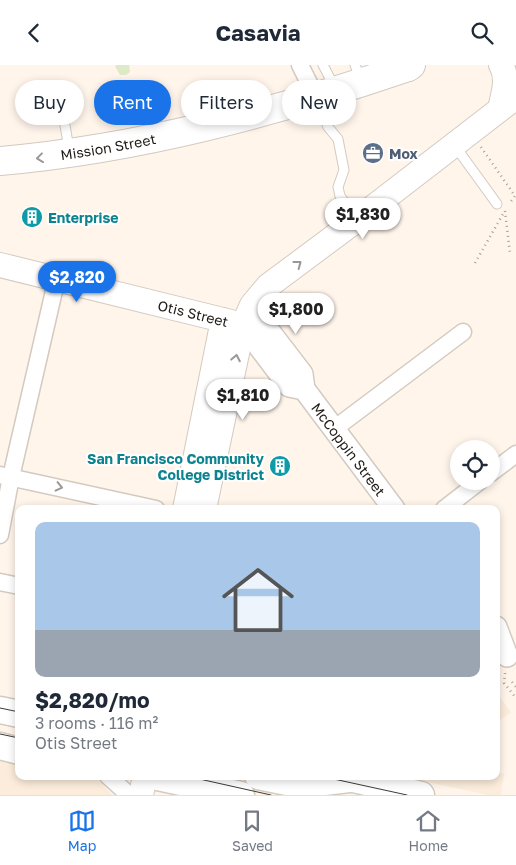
<!DOCTYPE html>
<html lang="en">
<head>
<meta charset="utf-8">
<style>
  :root { --surface:#fff; --page:#f6f6f7; --text:#1f2937; --muted:#747a83; --line:#e0e1e3; --accent:#1a73e8 }
  body { margin:0; font-family:"Golos Text",sans-serif; background:var(--page); color:var(--text); height:100vh; display:flex; flex-direction:column; font-size:19px; white-space:nowrap }
  * { box-sizing:border-box; margin:0 }
  p { font-size:16px; color:var(--muted) }
  .icon { flex:none; width:28px; height:28px; fill:none; stroke:currentColor; stroke-width:2; stroke-linecap:round; stroke-linejoin:round }
  .map { position:relative; flex:1; overflow:hidden }
  .side { position:absolute; left:15px; top:440px; width:485px; height:275px; display:flex; flex-direction:column; background:var(--surface); border-radius:10px; box-shadow:0 2px 8px #0003 }
  .side>* { flex:none }
  .top-card { position:absolute; left:15px; top:15px; width:486px; height:45px; display:flex; gap:10px }
  .controls { position:absolute; left:450px; top:375px; display:grid; gap:10px }
  .controls a { display:grid; place-items:center; width:50px; height:50px; border-radius:50%; background:var(--surface); box-shadow:0 2px 8px #0003; font-size:25px }
  .price { position:absolute; translate:-50% -42px; padding:0 11px; border-radius:18px; background:#fff; color:#222; font-size:16px; line-height:32px; filter:drop-shadow(0 1px 2px #0008) }
  .price::after { content:''; position:absolute; left:50%; top:30px; width:15px; height:11px; margin-left:-8px; background:inherit; clip-path:polygon(0 0,100% 0,50% 100%) }
  .price.selected { background:var(--accent); color:#fff }
  ul { padding:0; list-style:none }
  li { display:grid; align-content:center; gap:10px; height:265px; padding:0 20px }
  li span { display:grid; place-items:center; height:155px; border-radius:10px; color:#555 }
  li>.icon { margin-inline-start:auto }
  span .icon { width:90px; height:90px; fill:#fffc; stroke-width:1 }
  li b { font-size:21px }
  .chip { padding:0 18px; border-radius:22px; background:var(--surface); box-shadow:0 2px 8px #0003; font-size:18px; line-height:45px }
  .chip.selected { background:var(--accent); color:#fff }
  header { display:flex; justify-content:space-between; align-items:center; height:65px; padding:0 20px; background:var(--surface); font-size:22px; font-weight:700 }
  .tab-bar { display:flex; justify-content:space-around; align-items:center; height:70px; border-top:1px solid var(--line); background:var(--surface); font-size:14px; color:var(--muted) }
  .tab-bar a { display:grid; justify-items:center; gap:2px }
  .tab-bar .selected { color:var(--accent) }
  .map>svg:first-child { display:block }
  .built { fill:#fbecdb }
  .green { fill:#dee9c5 }
  .lines { fill:none; stroke-linecap:round; stroke-linejoin:round }
  .service-casing { stroke:#d3cac0; stroke-width:11 }
  .minor-casing { stroke:#d3cac0; stroke-width:19 }
  .tertiary-casing { stroke:#d3cac0; stroke-width:24 }
  .secondary-casing { stroke:#d3cac0; stroke-width:26 }
  .primary-casing { stroke:#d3cac0; stroke-width:29 }
  .trunk-casing { stroke:#d3cac0; stroke-width:30 }
  .motorway-casing { stroke:#d3cac0; stroke-width:30 }
  .path { stroke:#a69f97; stroke-width:2.5; stroke-dasharray:1 4; stroke-linecap:butt }
  .service { stroke:#fff; stroke-width:9 }
  .minor { stroke:#fff; stroke-width:16 }
  .tertiary { stroke:#fff; stroke-width:21 }
  .secondary { stroke:#fff; stroke-width:24 }
  .primary { stroke:#fff; stroke-width:26 }
  .trunk { stroke:#fff; stroke-width:28 }
  .motorway { stroke:#fff; stroke-width:28 }
  .tram { stroke:#3f3b36; stroke-width:1 }
  .oneway { stroke:#9a9897 }
  .labels { text-anchor:middle; dominant-baseline:central; stroke-width:4; stroke-linejoin:round; paint-order:stroke }
  .street-label { font-size:14px; fill:#1e1b17; stroke:#fff }
  .service-label { font-size:14px; font-weight:bold; fill:#4e5e75; stroke:#fff; text-anchor:start }
  .culture-label { font-size:14px; font-weight:bold; fill:#0d838f; stroke:#fff; text-anchor:start }
</style>
</head>
<body>
<header><svg class="icon" aria-label="back" viewBox="0 0 24 24"><path d="M15 5l-7 7 7 7"/></svg>Casavia<svg class="icon" aria-label="search" viewBox="0 0 24 24"><circle cx="10" cy="10" r="6"/><path d="M15 15l6 6"/></svg></header>
<div class="map">
<svg width="516" height="730" viewBox="0 0 516 730">
  <rect width="100%" height="100%" fill="#fff5eb"/>
  <g class="built">
    <polygon points="496,627 511,647 496,658"/>
    <polygon points="0,693 19,697 19,711 86,711 98,714 112,730 0,730"/>
    <polygon points="496,707 504,709 501,730 488,730 399,711 496,711"/>
  </g>
  <polygon class="green" points="117,0 130,0 129,1 130,7 126,10 120,10 115,1"/>
  <g class="lines">
    <g class="service-casing">
      <g id="service">
        <polyline points="323,0 335,23"/>
        <polyline points="355,0 361,15"/>
        <polyline points="59,25 69,84"/>
        <polyline points="317,35 328,62 338,74 344,105 338,122 340,131 357,154"/>
        <polyline points="455,81 497,139"/>
      </g>
    </g>
    <g class="minor-casing">
      <g id="minor">
        <polyline points="300,0 316,32"/>
        <polyline points="334,364 463,267"/>
        <polyline points="491,408 516,389"/>
        <polyline points="0,410 156,444"/>
        <polyline points="444,444 480,416"/>
        <polyline points="0,470 11,412 57,213"/>
        <polyline points="0,517 19,521"/>
        <polyline points="108,711 129,730"/>
      </g>
    </g>
    <g class="tertiary-casing">
      <g id="tertiary">
        <path id="s1" d="M243 260 269 266 302 309 304 324 394 444"/>
        <polyline points="243,260 289,321 304,324"/>
        <polyline points="496,562 507,591"/>
      </g>
    </g>
    <g class="secondary-casing">
      <g id="secondary">
        <path d="M500 44C503 30 509 13 501 0"/>
        <path id="s2" d="M0 200 243 260"/>
        <polyline points="185,444 223,255"/>
        <polyline points="204,444 243,260 252,240 268,221 358,154 516,32"/>
        <polyline points="141,730 145,711"/>
      </g>
    </g>
    <g class="primary-casing">
      <g id="primary">
        <polyline points="0,645 19,649"/>
        <polyline points="0,681 19,686"/>
        <polyline points="153,711 241,730"/>
        <polyline points="258,711 301,720 349,714"/>
        <polyline points="341,711 421,730"/>
      </g>
    </g>
    <g class="trunk-casing">
      <g id="trunk">
        <path id="s3" d="M0 96C139 84 276 47 408 2"/>
      </g>
    </g>
    <g class="motorway-casing">
      <polyline id="motorway" points="408,2 411,0"/>
    </g>
    <g class="path">
      <polyline points="481,82 515,131 509,139"/>
      <polyline points="505,146 510,189"/>
      <polyline points="475,198 503,149"/>
      <polyline points="505,608 504,618 516,633"/>
      <polyline points="512,617 516,622"/>
    </g>
    <use href="#service" class="service"/>
    <use href="#minor" class="minor"/>
    <use href="#tertiary" class="tertiary"/>
    <use href="#secondary" class="secondary"/>
    <use href="#primary" class="primary"/>
    <use href="#trunk" class="trunk"/>
    <use href="#motorway" class="motorway"/>
    <g class="tram">
      <polyline points="0,643 19,647"/>
      <polyline points="0,669 19,673"/>
      <polyline points="186,711 271,730"/>
      <polyline points="320,711 407,730"/>
    </g>
  </g>
  <defs><path id="oneway-chevron" d="M-2-3.5L2.5 0L-2 3.5" fill="none" stroke-width="1.6" stroke-linecap="round" stroke-linejoin="round" transform="scale(1.25)"/></defs>
  <g class="oneway">
    <use href="#oneway-chevron" transform="translate(40 93) rotate(173)"/>
    <use href="#oneway-chevron" transform="translate(298 199) rotate(-37)"/>
    <use href="#oneway-chevron" transform="translate(236 293) rotate(-79)"/>
    <use href="#oneway-chevron" transform="translate(59 422) rotate(13)"/>
  </g>
  <defs>
    <g id="office-disc" transform="scale(1.125)"><circle r="9.5" fill="#5c6f8a" stroke="#fff"/><path d="M-6-3h4V-5.5h4V-3h4V5H-6ZM-1-4.5V-3h2v-1.5ZM-6 0V1H6V0Z" fill="#fff"/></g>
    <g id="building-disc" transform="scale(1.125)"><circle r="9.5" fill="#0f9aa8" stroke="#fff"/><path d="M-4-6H4V6H1V3H-1V6H-4ZM-2.5-4.3h1.7v1.8h-1.7ZM.8-4.3h1.7v1.8H.8ZM-2.5-1h1.7V.8h-1.7ZM.8-1h1.7V.8H.8Z" fill="#fff"/></g>
  </defs>
  <g fill-rule="evenodd">
    <use href="#office-disc" x="373" y="88"/>
    <use href="#building-disc" x="32" y="152"/>
    <use href="#building-disc" x="280" y="401"/>
  </g>
  <g class="labels">
    <g class="street-label">
      <text stroke="none"><textPath href="#s3" startOffset="109">Mission Street</textPath></text>
      <text stroke="none"><textPath href="#s2" startOffset="199">Otis Street</textPath></text>
      <text stroke="none"><textPath href="#s1" startOffset="171">McCoppin Street</textPath></text>
    </g>
    <g class="service-label">
      <text x="389" y="88">Mox</text>
    </g>
    <g class="culture-label">
      <text x="48" y="152">Enterprise</text>
      <text x="264" y="393" text-anchor="end">San Francisco Community<tspan x="264" dy="16">College District</tspan></text>
    </g>
  </g>
</svg>
<div class="controls">
<a><svg class="icon" aria-label="locate" viewBox="0 0 24 24"><circle cx="12" cy="12" r="6"/><path d="M12 2v4M12 18v4M2 12h4M18 12h4"/></svg></a>
</div>
<b class="price" style="left:363px;top:175px">$1,830</b>
<b class="price selected" style="left:77px;top:238px">$2,820</b>
<b class="price" style="left:296px;top:270px">$1,800</b>
<b class="price" style="left:243px;top:356px">$1,810</b>
<div class="top-card">
<a class="chip">Buy</a>
<a class="chip selected">Rent</a>
<a class="chip">Filters</a>
<a class="chip">New</a>
</div>
<section class="side">
<ul>
<li><span style="background:linear-gradient(#a9c7e8 70%,#9aa5b1 0)"><svg class="icon" aria-label="home" viewBox="0 0 24 24"><path d="M3 11l9-7 9 7M6 9v11h12V9"/></svg></span><div><b>$2,820/mo</b><p>3 rooms · 116 m²</p><p>Otis Street</p></div></li>
</ul>
</section>
</div>
<nav class="tab-bar">
<a class="selected"><svg class="icon" aria-label="map" viewBox="0 0 24 24"><path d="M3 6l6-2 6 2 6-2v14l-6 2-6-2-6 2zM9 4v14M15 6v14"/></svg>Map</a>
<a><svg class="icon" aria-label="saved" viewBox="0 0 24 24"><path d="M7 4h10v16l-5-4-5 4z"/></svg>Saved</a>
<a><svg class="icon" aria-label="home" viewBox="0 0 24 24"><path d="M3 11l9-7 9 7M6 9v11h12V9"/></svg>Home</a>
</nav>
</body>
</html>
